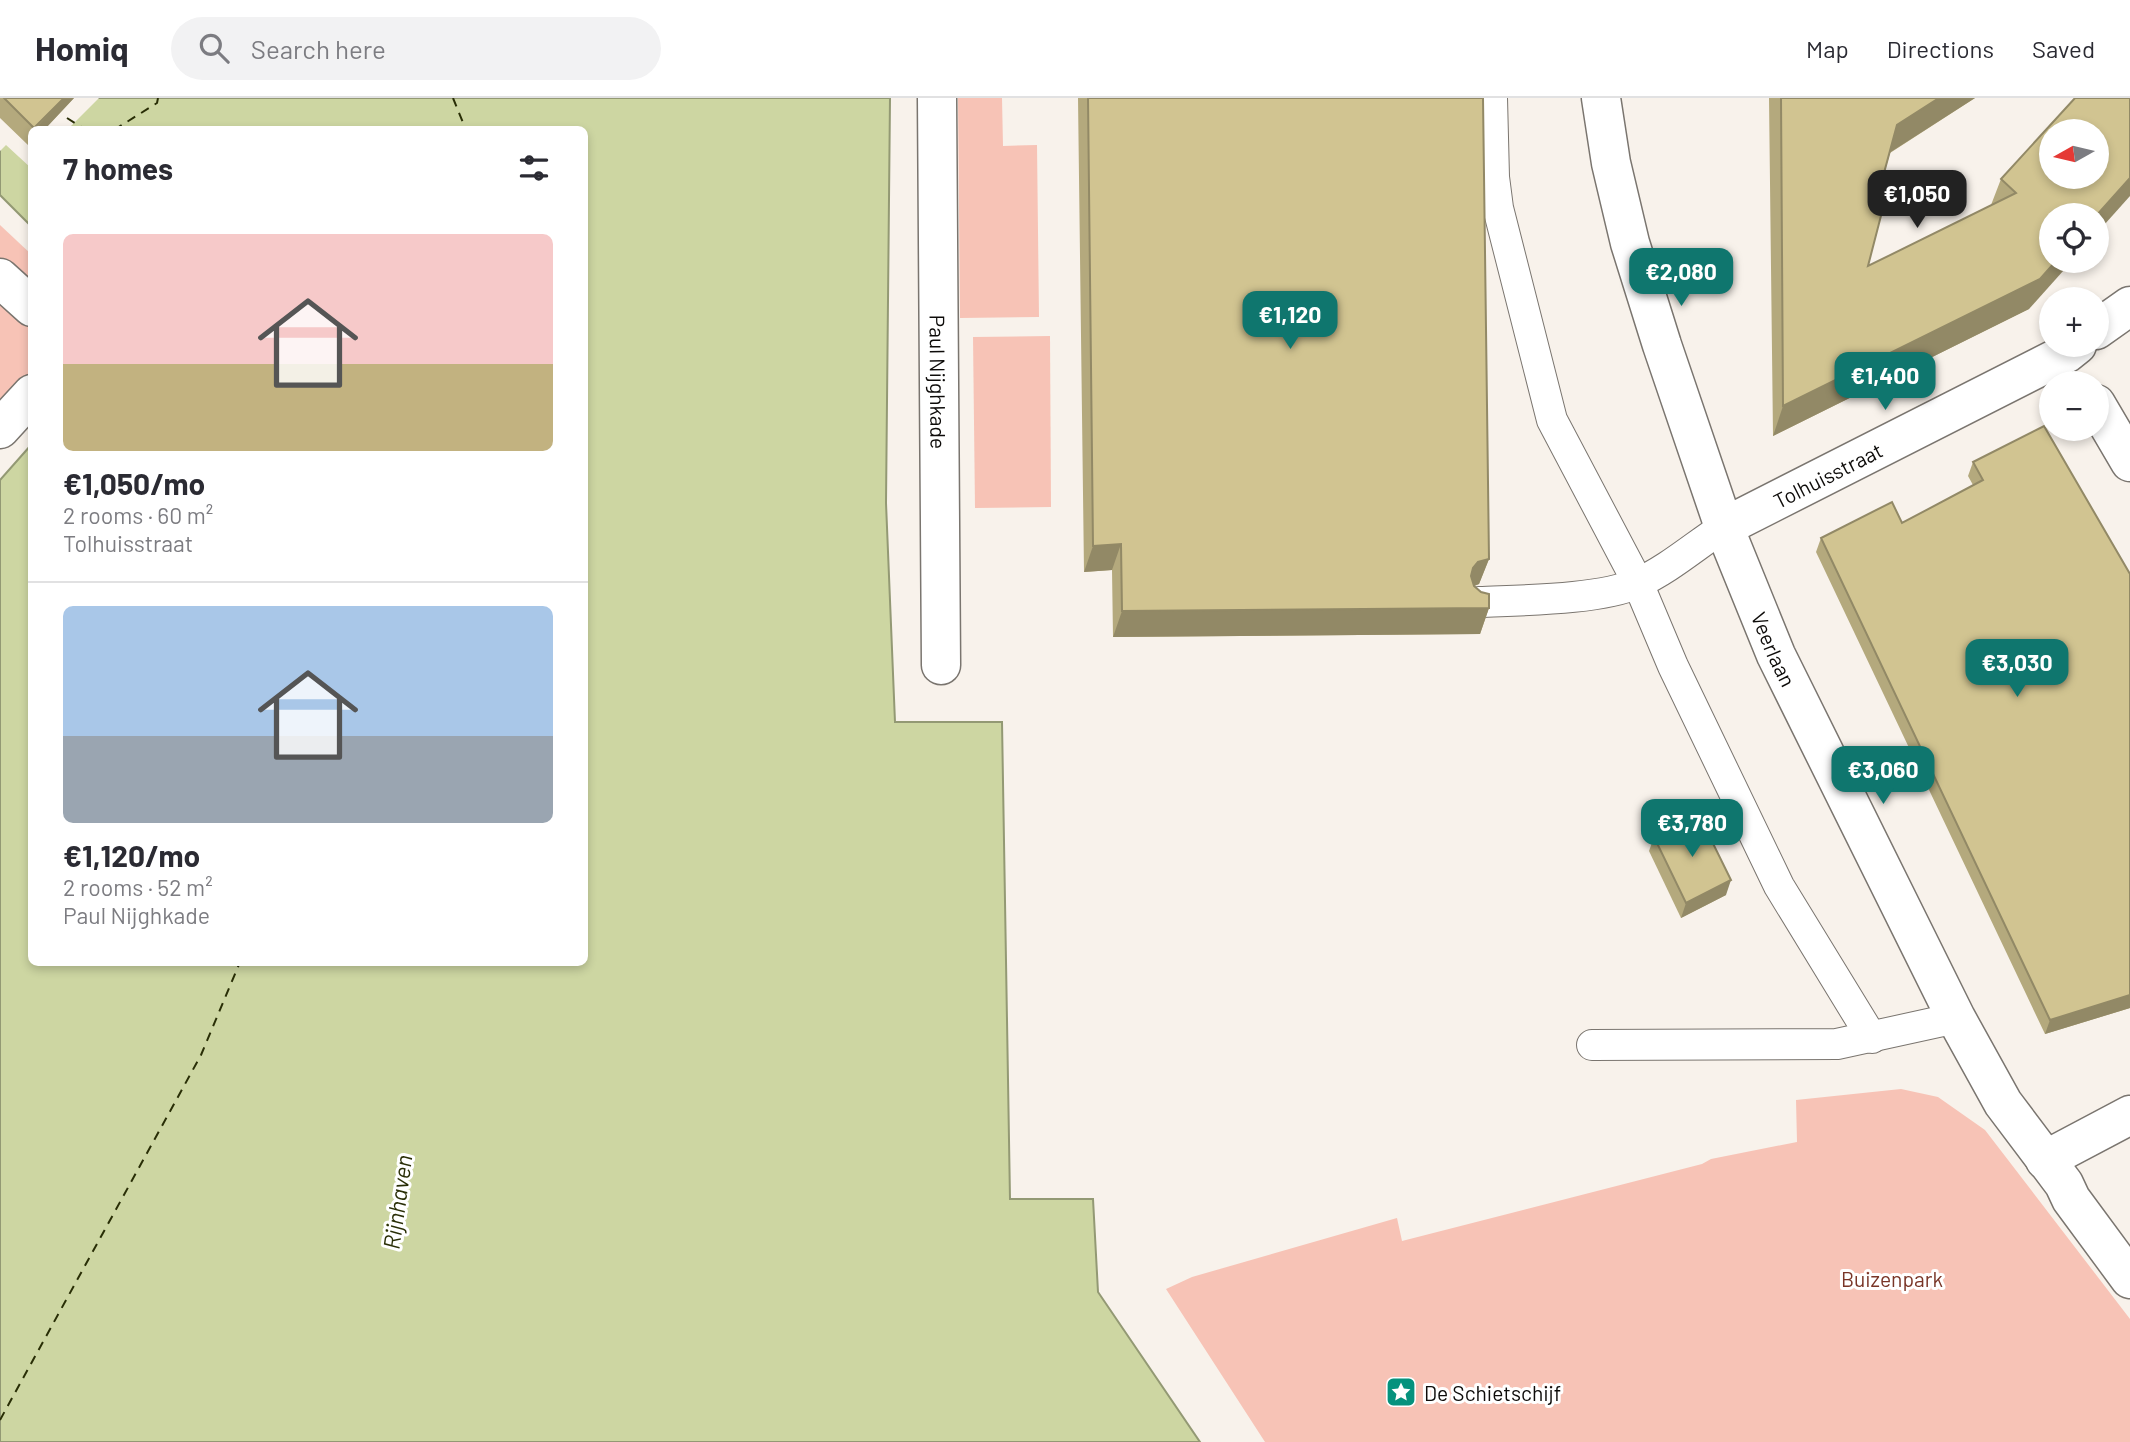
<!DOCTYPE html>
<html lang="en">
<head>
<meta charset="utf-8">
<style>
  :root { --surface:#fff; --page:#f2f2f3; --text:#2b2b33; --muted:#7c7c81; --line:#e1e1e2; --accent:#0f766e }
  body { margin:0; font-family:Barlow,sans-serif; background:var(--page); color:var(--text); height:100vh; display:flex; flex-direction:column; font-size:26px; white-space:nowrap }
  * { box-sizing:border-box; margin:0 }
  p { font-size:23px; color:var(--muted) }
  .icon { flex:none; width:38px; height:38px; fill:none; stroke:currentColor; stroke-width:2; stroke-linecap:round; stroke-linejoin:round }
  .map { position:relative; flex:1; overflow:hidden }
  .sheet { position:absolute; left:28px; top:28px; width:560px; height:840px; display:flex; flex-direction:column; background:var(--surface); border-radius:10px; box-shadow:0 4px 10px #0003 }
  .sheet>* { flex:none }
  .needle { width:46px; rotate:262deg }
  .tools { position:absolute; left:2039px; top:21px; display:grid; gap:14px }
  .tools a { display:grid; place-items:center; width:70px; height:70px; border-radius:50%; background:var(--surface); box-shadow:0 4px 10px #0003; font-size:35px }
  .price { position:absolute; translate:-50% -60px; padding:0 16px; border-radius:14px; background:var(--accent); color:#fff; font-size:23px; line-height:46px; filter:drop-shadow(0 2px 4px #0008) }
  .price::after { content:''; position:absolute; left:50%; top:42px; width:21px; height:16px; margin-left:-10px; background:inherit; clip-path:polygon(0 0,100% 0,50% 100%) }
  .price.active { background:#222; color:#fff }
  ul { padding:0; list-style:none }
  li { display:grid; align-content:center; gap:14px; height:371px; padding:0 35px }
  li+li { border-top:2px solid var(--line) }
  li span { display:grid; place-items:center; height:217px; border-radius:10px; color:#555 }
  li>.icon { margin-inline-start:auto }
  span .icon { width:126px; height:126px; fill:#fffc; stroke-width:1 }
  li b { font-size:30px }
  h2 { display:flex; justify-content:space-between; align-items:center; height:84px; padding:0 35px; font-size:30px }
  header { display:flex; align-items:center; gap:42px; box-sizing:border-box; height:98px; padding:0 35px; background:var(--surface); border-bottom:2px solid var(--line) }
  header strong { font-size:33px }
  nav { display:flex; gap:38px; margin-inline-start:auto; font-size:24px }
  .search { width:490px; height:63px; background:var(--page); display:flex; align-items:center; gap:18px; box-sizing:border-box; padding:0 24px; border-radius:38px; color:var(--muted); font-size:26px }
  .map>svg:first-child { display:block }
  .green { fill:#f7c3b6 }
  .water { fill:#cdd6a2; stroke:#939974; stroke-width:2 }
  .pier { fill:#f8f2eb }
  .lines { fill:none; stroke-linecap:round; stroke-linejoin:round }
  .ferry { stroke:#292e06; stroke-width:2; stroke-dasharray:9 7; stroke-linecap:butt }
  .lane-casing { stroke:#7a756f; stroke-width:32 }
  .street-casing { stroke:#7a756f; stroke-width:41 }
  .lane { stroke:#fff; stroke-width:30 }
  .street { stroke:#fff; stroke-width:38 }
  .wall { fill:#b4a97d }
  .shaded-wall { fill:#928966 }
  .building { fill:#d1c491; stroke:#928966; stroke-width:2; fill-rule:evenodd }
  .labels { text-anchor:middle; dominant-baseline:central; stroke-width:6; stroke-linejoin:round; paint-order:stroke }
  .street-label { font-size:21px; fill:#0d0b09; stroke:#fff }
  .park-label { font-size:21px; fill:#793527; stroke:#fff }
  .poi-label { font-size:21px; fill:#0d0b09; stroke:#fff; text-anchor:start }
  .water-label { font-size:23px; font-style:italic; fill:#292e06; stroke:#fff }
</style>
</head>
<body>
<header>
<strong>Homiq</strong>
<div class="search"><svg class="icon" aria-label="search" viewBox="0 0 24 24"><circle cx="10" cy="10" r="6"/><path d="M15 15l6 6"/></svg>Search here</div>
<nav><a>Map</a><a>Directions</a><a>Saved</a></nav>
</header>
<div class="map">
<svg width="2130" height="1344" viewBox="0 0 2130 1344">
  <rect width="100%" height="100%" fill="#f8f2eb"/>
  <g class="green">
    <polygon points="958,0 1002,0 1003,48 1037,47 1039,219 960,220"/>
    <polygon points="0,127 32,157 31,316 0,351"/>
    <polygon points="1050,238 1051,409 975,410 973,239"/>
    <polygon points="1901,991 1938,999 1985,1032 2130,1221 2130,1344 1265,1344 1166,1191 1192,1179 1397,1120 1402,1143 1702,1066 1711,1061 1797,1044 1796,1002"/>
  </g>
  <polygon class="water" points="0,0 890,0 886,405 895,624 1002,624 1010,1101 1093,1101 1098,1194 1200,1344 0,1344 0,382 31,347 32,864 584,864 584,32 32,32 31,128 0,97"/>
  <polygon class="pier" points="0,0 99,0 68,31 32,32 31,70 6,47 0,53"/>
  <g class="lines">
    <g class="ferry">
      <polyline points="453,0 466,32"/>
      <polyline points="67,20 86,32"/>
      <polyline points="114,32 157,5 158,0"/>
      <polyline points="0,1322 201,957 240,864"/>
    </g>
    <g class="lane-casing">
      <g id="lane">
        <polyline points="1492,0 1494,79 1498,110 1552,322 1638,485 1673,568 1779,788 1872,940"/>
        <path d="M1479 504C1523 502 1600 502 1638 485 1669 471 1696 447 1724 429"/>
        <polyline points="1592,947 1837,946 1956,920"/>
      </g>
    </g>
    <g class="street-casing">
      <g id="street">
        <path id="s1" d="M937 0 941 567"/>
        <path id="s2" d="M1601 0 1611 65 1630 145 1662 247 1724 429 1776 557 1956 920 2003 1005 2064 1086 2071 1101 2130 1181"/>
        <polyline points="0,180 32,209"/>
        <polyline points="2096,232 2130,208"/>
        <polyline points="2096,306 2130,364"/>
        <polyline points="0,331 32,296"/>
        <path id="s3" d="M1724 429 2067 255 2077 247"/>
        <polyline points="2045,1062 2130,1017"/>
      </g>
    </g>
    <use href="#lane" class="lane"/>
    <use href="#street" class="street"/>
  </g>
  <g class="wall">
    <polygon points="0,0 74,0 44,32 32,32 32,44 28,47 0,20"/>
    <polygon points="1078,0 1483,0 1489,461 1479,486 1474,488 1489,510 1480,536 1113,539 1112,472 1084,474"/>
    <polygon points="1769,0 1975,0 1890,55 1875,108 1868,168 1991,107 2001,81 2075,0 2029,211 1773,338"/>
    <polygon points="2044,328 2130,910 2045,936 1816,454 1821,440 1902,425 1973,387 1968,378 1973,364"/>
    <polygon points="1654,739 1726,797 1681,820 1649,753"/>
  </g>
  <g class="shaded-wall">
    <polygon points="64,0 74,0 44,32 34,32"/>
    <polygon points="1939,0 1975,0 1886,57 1897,27"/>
    <polygon points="2130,80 2130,98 2096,136 2096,118"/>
    <polygon points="2056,163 2072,163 2029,211 1773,338 1783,308"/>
    <polygon points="1121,446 1112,472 1084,474 1093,448"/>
    <polygon points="1489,461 1479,486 1469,490 1464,495 1473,470 1478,464"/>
    <polygon points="1489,510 1480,536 1113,539 1122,513"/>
    <polygon points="1731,782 1726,797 1681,820 1686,805"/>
    <polygon points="2130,897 2130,910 2045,936 2050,922"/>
  </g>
  <g class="building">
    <polygon points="4,0 64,0 34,30"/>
    <polygon points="1088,0 1483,0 1489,461 1478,464 1473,470 1471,478 1474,488 1481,494 1489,496 1489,510 1122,513 1121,446 1093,448"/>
    <path d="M1781 0H1939L1897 27 1875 108 1883 110 1868 168 2016 95 2001 81 2075 0H2130V80L2096 118 2051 117V163H2056L2040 181 1783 308ZM2051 33H2096V79H2051Z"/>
    <polygon points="2044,328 2130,476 2130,897 2050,922 1821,440 1892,404 1902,425 1983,382 1973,364"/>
    <polygon points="1699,717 1731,782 1686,805 1654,739"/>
  </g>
  <defs>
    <g id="sight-square" transform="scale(1.575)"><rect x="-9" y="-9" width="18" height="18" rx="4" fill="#05927d" stroke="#fff"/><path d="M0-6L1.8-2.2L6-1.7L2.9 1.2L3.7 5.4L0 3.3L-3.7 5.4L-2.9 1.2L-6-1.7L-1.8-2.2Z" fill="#fff"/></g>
  </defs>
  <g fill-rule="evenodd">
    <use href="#sight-square" x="1401" y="1294"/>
  </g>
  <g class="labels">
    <g class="street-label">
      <text stroke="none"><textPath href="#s1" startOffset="284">Paul Nijghkade</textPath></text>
      <text stroke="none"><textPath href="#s3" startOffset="116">Tolhuisstraat</textPath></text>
      <text stroke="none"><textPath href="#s2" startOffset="579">Veerlaan</textPath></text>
    </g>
    <g class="park-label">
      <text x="1892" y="1180">Buizenpark</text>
    </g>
    <g class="poi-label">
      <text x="1424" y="1294">De Schietschijf</text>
    </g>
    <g class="water-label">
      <text transform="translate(397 1104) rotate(-82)">Rijnhaven</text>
    </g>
  </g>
</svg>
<div class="tools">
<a><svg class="needle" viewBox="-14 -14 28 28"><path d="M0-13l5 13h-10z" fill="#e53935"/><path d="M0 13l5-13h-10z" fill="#7c7c81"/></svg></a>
<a><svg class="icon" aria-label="locate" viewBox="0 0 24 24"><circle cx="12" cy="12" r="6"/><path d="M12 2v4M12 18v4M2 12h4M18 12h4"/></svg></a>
<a>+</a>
<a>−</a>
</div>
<b class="price active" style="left:1917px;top:132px">€1,050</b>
<b class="price" style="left:1681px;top:210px">€2,080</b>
<b class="price" style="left:1290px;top:253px">€1,120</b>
<b class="price" style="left:1885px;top:314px">€1,400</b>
<b class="price" style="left:2017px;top:601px">€3,030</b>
<b class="price" style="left:1883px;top:708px">€3,060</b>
<b class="price" style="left:1692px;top:761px">€3,780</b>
<section class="sheet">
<h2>7 homes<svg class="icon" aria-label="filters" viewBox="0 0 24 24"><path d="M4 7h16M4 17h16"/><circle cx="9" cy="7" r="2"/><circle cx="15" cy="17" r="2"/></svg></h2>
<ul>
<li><span style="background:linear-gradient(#f6c9c9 60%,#c2b280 0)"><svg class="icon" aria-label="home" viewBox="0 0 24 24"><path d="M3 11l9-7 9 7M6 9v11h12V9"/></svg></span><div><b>€1,050/mo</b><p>2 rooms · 60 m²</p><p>Tolhuisstraat</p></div></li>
<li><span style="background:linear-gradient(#a9c7e8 60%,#9aa5b1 0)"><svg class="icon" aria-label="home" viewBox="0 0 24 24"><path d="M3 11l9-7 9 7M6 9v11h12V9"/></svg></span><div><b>€1,120/mo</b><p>2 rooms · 52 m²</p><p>Paul Nijghkade</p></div></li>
</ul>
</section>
</div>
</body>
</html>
